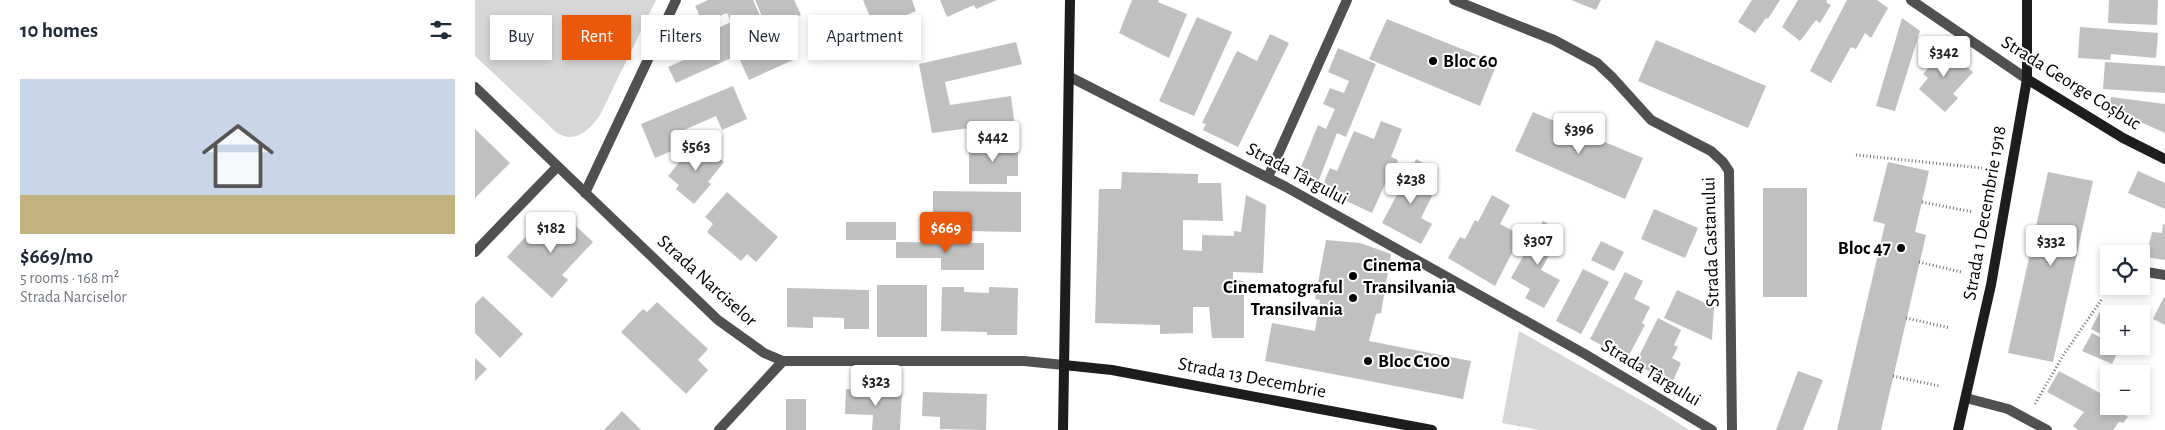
<!DOCTYPE html>
<html lang="en">
<head>
<meta charset="utf-8">
<style>
  :root { --surface:#fff; --page:#f6f6f7; --text:#1f2937; --muted:#747a83; --line:#e0e1e3; --accent:#ea580c }
  body { margin:0; font-family:"Alegreya Sans",sans-serif; background:var(--page); color:var(--text); height:100vh; display:flex; flex-direction:column; font-size:19px; white-space:nowrap }
  * { box-sizing:border-box; margin:0 }
  p { font-size:16px; color:var(--muted) }
  .icon { flex:none; width:28px; height:28px; fill:none; stroke:currentColor; stroke-width:2; stroke-linecap:round; stroke-linejoin:round }
  .map { position:relative; flex:1; overflow:hidden }
  .drawer { display:flex; flex-direction:column; background:var(--surface); width:475px }
  .drawer>* { flex:none }
  .guide { position:absolute; left:15px; top:15px; width:475px; height:45px; display:flex; gap:10px }
  .tools { position:absolute; left:1625px; top:245px; display:grid; gap:10px }
  .tools a { display:grid; place-items:center; width:50px; height:50px; border-radius:0px; background:var(--surface); box-shadow:0 2px 8px #0003; font-size:25px }
  .price { position:absolute; translate:-50% -42px; padding:0 11px; border-radius:5px; background:#fff; color:#222; font-size:16px; line-height:32px; filter:drop-shadow(0 1px 2px #0008) }
  .price::after { content:''; position:absolute; left:50%; top:30px; width:15px; height:11px; margin-left:-8px; background:inherit; clip-path:polygon(0 0,100% 0,50% 100%) }
  .price.current { background:var(--accent); color:#fff }
  ul { padding:0; list-style:none }
  li { display:grid; align-content:center; gap:10px; height:265px; padding:0 20px }
  li+li { border-top:1px solid var(--line) }
  li span { display:grid; place-items:center; height:155px; border-radius:0px; color:#555 }
  li>.icon { margin-inline-start:auto }
  span .icon { width:90px; height:90px; fill:#fffc; stroke-width:1 }
  li b { font-size:21px }
  h2 { display:flex; justify-content:space-between; align-items:center; height:60px; padding:0 20px; font-size:21px }
  .tag { padding:0 18px; border-radius:0px; background:var(--surface); box-shadow:0 2px 8px #0003; font-size:18px; line-height:45px }
  .tag.current { background:var(--accent); color:#fff }
  main { display:flex; flex:1; min-height:0 }
  .map>svg:first-child { display:block }
  .green { fill:#d7d7d7 }
  .building { fill:#c0c0c0 }
  .lines { fill:none; stroke-linecap:round; stroke-linejoin:round }
  .path { stroke:#727272; stroke-width:3; stroke-dasharray:1 2.5; stroke-linecap:butt }
  .lane { stroke:#505050; stroke-width:10 }
  .street { stroke:#505050; stroke-width:10 }
  .secondary { stroke:#1d1d1d; stroke-width:10 }
  .poi-dot { fill:#000; stroke:#fff; stroke-width:2 }
  .labels { text-anchor:middle; dominant-baseline:central; stroke-width:4; stroke-linejoin:round; paint-order:stroke }
  .poi-label { font-size:19px; font-weight:bold; fill:#000; stroke:#fff; text-anchor:start }
  .street-label { font-size:19px; fill:#000; stroke:#fff }
</style>
</head>
<body>
<main>
<section class="drawer">
<h2>10 homes<svg class="icon" aria-label="filters" viewBox="0 0 24 24"><path d="M4 7h16M4 17h16"/><circle cx="9" cy="7" r="2"/><circle cx="15" cy="17" r="2"/></svg></h2>
<ul>
<li><span style="background:linear-gradient(#c9d6e8 75%,#c2b280 0)"><svg class="icon" aria-label="home" viewBox="0 0 24 24"><path d="M3 11l9-7 9 7M6 9v11h12V9"/></svg></span><div><b>$669/mo</b><p>5 rooms · 168 m²</p><p>Strada Narciselor</p></div></li>
</ul>
</section>
<div class="map">
<svg width="1690" height="430" viewBox="0 0 1690 430">
  <rect width="100%" height="100%" fill="#fff"/>
  <g class="green">
    <path d="M0 0H181L125 115C115 130 99 145 81 132L0 56Z"/>
    <polygon points="1044,331 1183,410 1214,430 1065,430 1027,423"/>
  </g>
  <g class="building">
    <polygon points="233,0 278,0 296,40 201,83 193,67 229,51 223,37 256,22 252,13 228,23 220,6"/>
    <polygon points="280,0 319,0 326,15 293,30"/>
    <polygon points="388,0 437,0 441,11 400,28"/>
    <polygon points="465,0 522,0 501,9 499,5 472,17"/>
    <polygon points="657,0 684,0 683,2 712,14 694,58 644,33"/>
    <polygon points="1096,0 1126,0 1121,10"/>
    <polygon points="1277,0 1305,0 1293,19 1291,18 1280,33 1263,22"/>
    <polygon points="1323,0 1352,0 1351,2 1356,5 1345,23 1341,20 1325,41 1307,27"/>
    <polygon points="1372,0 1402,0 1413,8 1396,38 1390,33 1381,49 1376,47 1356,83 1335,71"/>
    <polygon points="1634,0 1683,0 1682,25 1633,23"/>
    <polygon points="722,17 757,32 719,116 684,101"/>
    <polygon points="1427,18 1445,31 1420,111 1401,106"/>
    <polygon points="912,19 1022,63 1005,106 894,59"/>
    <polygon points="1605,27 1683,33 1681,58 1636,54 1635,60 1603,58"/>
    <polygon points="795,34 814,43 763,147 728,130 731,124 727,123 762,51 782,61"/>
    <polygon points="308,38 318,60 274,80 264,58"/>
    <polygon points="1181,40 1291,86 1273,128 1163,81"/>
    <polygon points="541,42 547,64 470,82 475,105 536,96 541,135 512,139 510,126 457,133 444,64"/>
    <polygon points="1467,45 1470,48 1472,46 1484,56 1482,59 1498,72 1478,94 1483,98 1470,112 1444,89 1453,78 1448,74 1456,65 1452,62"/>
    <polygon points="863,48 901,64 871,137 862,133 842,185 822,177 843,125 851,129 860,109 848,104 855,88 869,93 874,81 853,72"/>
    <polygon points="1630,62 1690,66 1690,93 1628,89"/>
    <polygon points="258,86 272,119 247,130 241,116 200,134 206,147 180,158 166,124"/>
    <polygon points="1636,97 1690,104 1690,133 1634,108"/>
    <polygon points="1058,112 1168,158 1150,199 1040,151"/>
    <polygon points="906,121 927,129 916,157 923,160 920,169 926,171 920,188 910,184 897,213 846,189 855,168 862,171 879,131 899,139"/>
    <polygon points="0,129 35,163 0,198"/>
    <polygon points="223,140 249,162 233,182 236,184 219,204 201,189 204,185 193,176"/>
    <polygon points="494,144 543,144 543,176 532,176 532,184 494,184"/>
    <polygon points="941,159 959,169 947,190 957,196 946,218 957,224 946,244 907,223"/>
    <polygon points="1413,162 1454,171 1440,232 1451,235 1406,430 1362,430 1410,224 1398,221"/>
    <polygon points="1663,171 1690,183 1690,209 1653,193"/>
    <polygon points="647,172 723,174 723,183 746,183 748,221 708,220 708,250 727,251 727,235 759,236 759,231 766,232 771,195 791,205 788,273 758,272 758,280 769,281 769,338 737,338 734,307 718,307 718,333 685,334 685,325 620,323 624,189 646,189"/>
    <polygon points="1573,172 1618,181 1578,362 1533,353"/>
    <rect x="1288" y="188" width="44" height="109"/>
    <polygon points="458,191 546,192 546,232 494,231 494,236 458,235"/>
    <polygon points="252,192 303,237 281,262 272,254 266,261 232,232 238,224 230,217"/>
    <polygon points="1017,195 1035,205 1025,224 1046,235 1020,286 973,258 985,237 990,239 1000,220 1003,222"/>
    <polygon points="1179,209 1223,228 1210,258 1166,239"/>
    <polygon points="86,212 118,242 87,275 93,280 77,298 32,257 52,235 59,241"/>
    <polygon points="1068,221 1087,232 1066,270 1085,280 1069,308 1050,298 1055,289 1036,278"/>
    <rect x="371" y="222" width="50" height="18"/>
    <polygon points="1688,224 1690,225 1690,260 1671,257 1677,232 1687,233"/>
    <polygon points="851,240 885,243 916,254 906,313 901,314 894,341 996,361 988,399 790,361 797,323 840,331 845,300 840,299"/>
    <polygon points="1126,241 1149,252 1139,271 1116,260"/>
    <polygon points="421,242 509,243 509,270 466,270 466,258 421,258"/>
    <polygon points="1108,269 1134,282 1106,334 1081,321"/>
    <polygon points="1150,272 1168,281 1159,299 1175,307 1167,323 1170,325 1152,359 1115,339"/>
    <rect x="402" y="285" width="50" height="52"/>
    <polygon points="467,287 489,287 489,292 514,293 514,287 543,288 542,335 512,335 512,332 466,331"/>
    <polygon points="312,288 394,290 394,329 369,329 369,318 338,317 338,328 312,327"/>
    <polygon points="1202,290 1239,307 1237,340 1189,318"/>
    <polygon points="8,296 48,334 25,358 0,333 0,304"/>
    <polygon points="1689,297 1690,298 1690,325 1678,319"/>
    <polygon points="182,302 233,349 223,360 233,370 211,394 146,332 168,309 172,312"/>
    <polygon points="1628,306 1644,314 1634,314 1634,338 1616,329"/>
    <polygon points="1183,318 1206,330 1199,345 1203,347 1197,358 1206,363 1197,383 1160,364"/>
    <polygon points="1617,333 1634,342 1634,346 1645,348 1637,364 1607,351"/>
    <polygon points="0,358 12,369 0,381"/>
    <polygon points="1323,371 1348,380 1328,430 1301,430"/>
    <polygon points="1584,371 1625,393 1632,384 1634,386 1634,406 1655,406 1649,414 1653,417 1648,423 1644,422 1638,430 1603,430 1598,426 1609,412 1572,392"/>
    <polygon points="371,389 427,391 425,430 397,430 398,415 370,414"/>
    <polygon points="448,392 512,394 511,430 465,429 465,417 447,416"/>
    <rect x="311" y="399" width="20" height="31"/>
    <polygon points="147,411 166,430 129,430"/>
  </g>
  <g class="lines">
    <g class="path">
      <polyline points="1381,155 1507,168"/>
      <polyline points="1447,202 1498,212"/>
      <polyline points="1444,262 1486,272"/>
      <polyline points="1431,318 1475,328"/>
      <polyline points="1418,376 1464,386"/>
      <polyline points="1560,404 1589,354 1627,299"/>
    </g>
    <g class="lane">
      <polyline points="1666,271 1690,275"/>
      <polyline points="1636,287 1637,286"/>
    </g>
    <g class="street">
      <polyline points="979,0 1079,40 1122,63 1138,78 1176,120 1236,151 1248,162 1254,171 1257,430"/>
      <polyline points="1436,0 1552,79"/>
      <polyline points="595,77 811,187 1108,353 1237,430"/>
      <polyline points="0,87 243,320 289,353 308,361 549,361 589,365"/>
      <polyline points="793,177 872,0"/>
      <polyline points="110,193 201,0"/>
      <polyline points="0,252 82,167"/>
      <polyline points="1491,398 1533,409 1572,430"/>
      <polyline points="244,430 308,361"/>
    </g>
    <g class="secondary">
      <polyline points="1552,79 1648,138 1690,159"/>
      <polyline points="589,365 637,370 957,430"/>
      <polyline points="588,430 595,0"/>
      <polyline points="1483,430 1516,285 1552,79 1552,0"/>
    </g>
  </g>
  <g class="poi-dot">
    <circle cx="958" cy="61" r="5"/>
    <circle cx="1426" cy="248" r="5"/>
    <circle cx="878" cy="276" r="5"/>
    <circle cx="878" cy="298" r="5"/>
    <circle cx="893" cy="361" r="5"/>
  </g>
  <g class="labels">
    <g class="poi-label">
      <text x="968" y="61">Bloc 60</text>
      <text x="1416" y="248" text-anchor="end">Bloc 47</text>
      <text x="888" y="265">Cinema<tspan x="888" dy="22">Transilvania</tspan></text>
      <text x="868" y="287" text-anchor="end">Cinematograful<tspan x="868" dy="22">Transilvania</tspan></text>
      <text x="903" y="361">Bloc C100</text>
    </g>
    <g class="street-label">
      <text transform="translate(1596 83) rotate(32)">Strada George Coșbuc</text>
      <text transform="translate(822 174) rotate(28)">Strada Târgului</text>
      <text transform="translate(1510 213) rotate(-80)">Strada 1 Decembrie 1918</text>
      <text transform="translate(1236 242) rotate(-92)">Strada Castanului</text>
      <text transform="translate(232 281) rotate(42)">Strada Narciselor</text>
      <text transform="translate(1176 373) rotate(31)">Strada Târgului</text>
      <text transform="translate(777 378) rotate(11)">Strada 13 Decembrie</text>
    </g>
  </g>
</svg>
<div class="tools">
<a><svg class="icon" aria-label="locate" viewBox="0 0 24 24"><circle cx="12" cy="12" r="6"/><path d="M12 2v4M12 18v4M2 12h4M18 12h4"/></svg></a>
<a>+</a>
<a>−</a>
</div>
<b class="price" style="left:1469px;top:78px">$342</b>
<b class="price" style="left:1104px;top:155px">$396</b>
<b class="price" style="left:518px;top:163px">$442</b>
<b class="price" style="left:221px;top:172px">$563</b>
<b class="price" style="left:936px;top:205px">$238</b>
<b class="price" style="left:76px;top:254px">$182</b>
<b class="price current" style="left:471px;top:254px">$669</b>
<b class="price" style="left:1063px;top:266px">$307</b>
<b class="price" style="left:1576px;top:267px">$332</b>
<b class="price" style="left:401px;top:407px">$323</b>
<div class="guide">
<a class="tag">Buy</a>
<a class="tag current">Rent</a>
<a class="tag">Filters</a>
<a class="tag">New</a>
<a class="tag">Apartment</a>
</div>
</div>
</main>
</body>
</html>
